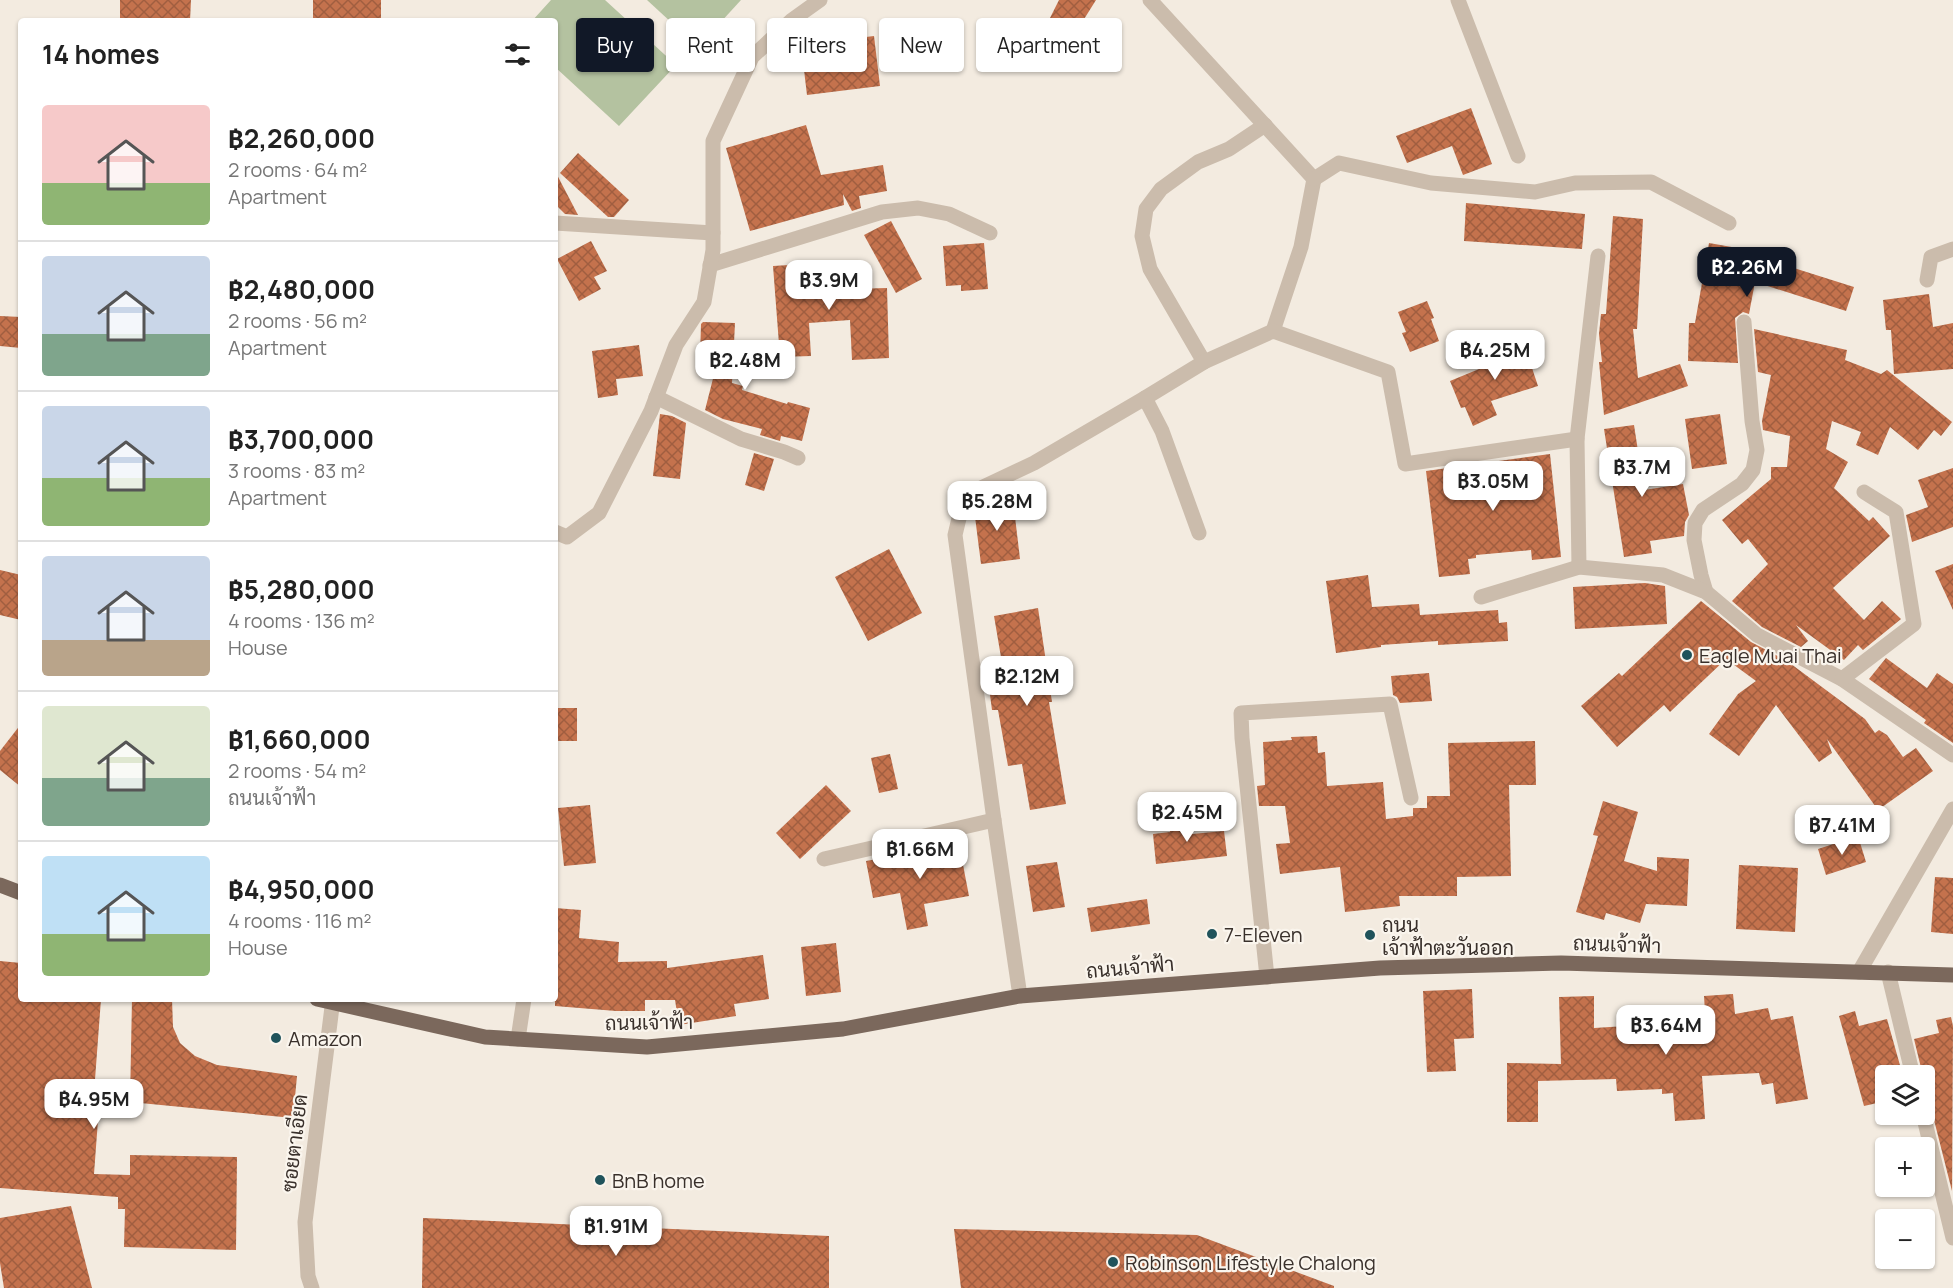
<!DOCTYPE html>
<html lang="en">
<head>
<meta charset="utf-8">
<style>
  :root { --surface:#fff; --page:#f6f6f6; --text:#222; --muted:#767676; --line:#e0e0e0; --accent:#111827 }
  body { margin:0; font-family:Manrope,Sarabun,sans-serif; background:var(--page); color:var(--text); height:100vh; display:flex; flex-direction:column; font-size:22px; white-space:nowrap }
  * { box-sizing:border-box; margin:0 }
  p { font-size:20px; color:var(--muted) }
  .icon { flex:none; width:33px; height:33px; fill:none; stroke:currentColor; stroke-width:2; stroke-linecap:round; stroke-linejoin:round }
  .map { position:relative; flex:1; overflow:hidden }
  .sheet { position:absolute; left:18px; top:18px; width:540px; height:984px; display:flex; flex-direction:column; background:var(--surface); border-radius:6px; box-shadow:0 2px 4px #0004 }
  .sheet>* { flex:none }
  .top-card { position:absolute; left:576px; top:18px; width:570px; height:54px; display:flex; gap:12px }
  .fabs { position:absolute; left:1875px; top:1065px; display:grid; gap:12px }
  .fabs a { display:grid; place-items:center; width:60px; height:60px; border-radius:6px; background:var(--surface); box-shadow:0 2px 4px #0004; font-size:30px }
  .price { position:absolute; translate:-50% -51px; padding:0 14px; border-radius:12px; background:#fff; color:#222; font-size:20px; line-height:39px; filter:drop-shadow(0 2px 3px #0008) }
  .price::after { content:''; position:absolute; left:50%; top:36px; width:18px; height:14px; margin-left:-9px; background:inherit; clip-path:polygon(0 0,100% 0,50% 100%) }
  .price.active { background:var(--accent); color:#fff }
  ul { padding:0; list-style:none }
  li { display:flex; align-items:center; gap:18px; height:150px; padding:0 24px }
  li+li { border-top:2px solid var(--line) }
  li span { display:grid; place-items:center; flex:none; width:168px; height:120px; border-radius:6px; color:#555 }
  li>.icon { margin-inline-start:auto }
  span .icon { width:72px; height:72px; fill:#fffc; stroke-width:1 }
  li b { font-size:26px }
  h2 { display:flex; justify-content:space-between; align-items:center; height:72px; padding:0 24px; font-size:26px }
  .tag { padding:0 21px; border-radius:6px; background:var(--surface); box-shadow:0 2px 4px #0004; font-size:21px; line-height:54px }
  .tag.active { background:var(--accent); color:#fff }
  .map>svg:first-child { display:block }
  .garden { fill:#b4c2a0 }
  .building { fill:url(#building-cross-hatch) }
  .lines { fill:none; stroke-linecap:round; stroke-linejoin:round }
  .minor { stroke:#cbbcac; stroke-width:15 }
  .major { stroke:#7b685c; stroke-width:15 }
  .poi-dot { fill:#20535b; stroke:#faf5ed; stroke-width:2 }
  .labels { text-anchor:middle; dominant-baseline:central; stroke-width:4.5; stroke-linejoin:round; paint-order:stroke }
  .poi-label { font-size:20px; fill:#39302b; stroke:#faf5ed; text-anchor:start }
  .street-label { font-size:20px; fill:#39302b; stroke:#faf5ed }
</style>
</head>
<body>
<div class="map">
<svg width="1953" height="1288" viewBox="0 0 1953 1288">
  <defs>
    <pattern id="building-cross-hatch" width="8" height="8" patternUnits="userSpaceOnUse" patternTransform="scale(1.5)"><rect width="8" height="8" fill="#c4724d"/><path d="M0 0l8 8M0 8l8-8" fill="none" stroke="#a05e40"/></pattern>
  </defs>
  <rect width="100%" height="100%" fill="#f3ebe0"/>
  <g class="garden">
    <polygon points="551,0 605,0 676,65 619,126 555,67 555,21 532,21"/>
    <polygon points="647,0 741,0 698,47"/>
  </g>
  <g class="building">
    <polygon points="120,0 191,0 190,21 120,21"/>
    <rect x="313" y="0" width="68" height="21"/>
    <polygon points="1059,0 1096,0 1081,24 1106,36 1089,71 1037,44"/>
    <polygon points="874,36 880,86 807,95 801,45"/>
    <polygon points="1471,108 1492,164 1463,175 1452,146 1407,163 1396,136"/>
    <polygon points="806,125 821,175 883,165 887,191 859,196 861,208 852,211 843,194 844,205 750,231 726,148"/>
    <polygon points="578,153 629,200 614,217 608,217 560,173"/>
    <polygon points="555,171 578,215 565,214 555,204"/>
    <polygon points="1466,203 1585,214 1582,249 1464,241"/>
    <polygon points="1613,216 1643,219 1637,329 1633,329 1638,378 1680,364 1688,386 1604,415 1599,362 1602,362 1599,334 1601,314 1606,314"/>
    <polygon points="891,221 922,279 896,293 864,235"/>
    <polygon points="591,241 607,271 594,277 601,289 579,301 557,259"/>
    <polygon points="984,243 988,289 961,291 961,285 946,286 943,246"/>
    <polygon points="1709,243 1760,252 1759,257 1854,287 1846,311 1755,282 1749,314 1743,312 1735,318 1738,363 1688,361 1689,323 1695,323"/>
    <polygon points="805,264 806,273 849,270 850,289 887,288 889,358 852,360 850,320 809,323 811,356 780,357 773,266"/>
    <polygon points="1929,294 1933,327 1953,323 1953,369 1894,374 1891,330 1886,330 1883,300"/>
    <polygon points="1427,301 1434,318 1431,319 1439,341 1410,352 1402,333 1406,332 1398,312"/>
    <polygon points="0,316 21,317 21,348 0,346"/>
    <polygon points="703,322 735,323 732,383 743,386 742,390 787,404 788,402 810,408 802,441 781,436 780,441 760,435 762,429 723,419 705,410 718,359 700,358 701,324"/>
    <polygon points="1754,329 1847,350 1845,360 1881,374 1887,370 1952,422 1941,436 1934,430 1918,450 1890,427 1878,455 1856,445 1861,432 1832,421 1826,449 1848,462 1834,488 1869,521 1873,517 1890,536 1833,588 1864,620 1882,601 1901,619 1863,650 1858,645 1844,660 1796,625 1808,641 1801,647 1762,627 1732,601 1768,564 1748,539 1742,544 1722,520 1771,479 1771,467 1787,467 1790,436 1763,430 1762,421 1771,375 1758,372"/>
    <polygon points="1522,338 1538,386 1491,401 1497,415 1473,426 1465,407 1461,408 1450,381 1496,362 1491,348"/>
    <polygon points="639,345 643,376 616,379 618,395 598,398 592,351"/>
    <polygon points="660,414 672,416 686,423 680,479 653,476"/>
    <polygon points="1720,414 1727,464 1692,469 1685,419"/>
    <polygon points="1634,425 1644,490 1683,484 1689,515 1685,522 1684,536 1650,541 1652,553 1624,557 1604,429"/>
    <polygon points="754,453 774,459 764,491 745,485"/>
    <polygon points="1550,454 1561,557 1532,560 1531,550 1476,555 1476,558 1468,559 1470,574 1439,577 1426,471"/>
    <polygon points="1953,468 1953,527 1912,542 1906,515 1928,507 1918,480"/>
    <polygon points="1013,500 1020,559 981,564 974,509 978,504"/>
    <polygon points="889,549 922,613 868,641 835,577"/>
    <polygon points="1953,564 1953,610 1935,571"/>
    <polygon points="0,570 21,575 21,620 0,615"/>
    <polygon points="1368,575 1372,607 1419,604 1420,615 1498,610 1499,623 1507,622 1508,641 1438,645 1438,641 1381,645 1381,647 1336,653 1326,581"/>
    <polygon points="1645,583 1665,586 1667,624 1575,629 1573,587"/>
    <polygon points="1701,601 1751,642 1787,661 1865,719 1875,733 1879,730 1887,735 1903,757 1916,748 1933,771 1878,810 1827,739 1832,753 1819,762 1776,705 1739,756 1709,734 1738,694 1756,681 1726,659 1670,712 1664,705 1617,747 1581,706 1619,673 1622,676"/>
    <polygon points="1038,608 1052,702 1049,702 1066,804 1030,810 1022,764 1008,766 998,710 992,710 987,672 1003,669 994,616"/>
    <polygon points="1886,658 1927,688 1937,673 1953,684 1953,743 1924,723 1926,720 1869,679"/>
    <polygon points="1429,673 1432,701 1400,703 1397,697 1393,695 1391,676"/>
    <rect x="555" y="708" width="22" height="33"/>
    <polygon points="21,724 21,787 0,770 0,751"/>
    <polygon points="1317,736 1318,753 1325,752 1327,786 1383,782 1386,819 1413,816 1413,808 1427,808 1427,796 1450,796 1448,743 1535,741 1536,785 1509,785 1511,876 1457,877 1457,896 1399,896 1400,906 1345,912 1340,867 1280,874 1276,844 1290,843 1285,806 1259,806 1257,786 1265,785 1263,742 1292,740 1291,737"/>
    <polygon points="890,754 898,789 879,793 871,758"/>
    <polygon points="826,785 851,811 800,859 776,833"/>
    <polygon points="1603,801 1638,812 1624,861 1657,871 1657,857 1689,859 1687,906 1646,904 1640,923 1606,913 1604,920 1576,912 1598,836 1593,835"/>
    <polygon points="590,805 596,863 564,866 558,808"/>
    <polygon points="1189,816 1192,834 1224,831 1227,856 1156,864 1153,834 1170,832 1168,818"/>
    <polygon points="1858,836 1866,862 1826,875 1818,849"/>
    <polygon points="959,844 969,896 924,904 928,926 907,930 900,893 873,898 866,861"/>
    <polygon points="1057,862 1065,907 1033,912 1026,866"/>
    <polygon points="1739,865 1798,868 1795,932 1736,929"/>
    <polygon points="1935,877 1953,878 1953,934 1931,932"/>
    <polygon points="1147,899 1150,924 1091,932 1087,908"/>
    <polygon points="555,908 581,910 579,938 619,942 618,962 667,961 667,968 763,955 769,999 734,1004 736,1016 679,1025 675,1000 645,1000 645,1011 616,1011 555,1006"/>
    <polygon points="836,943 841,992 806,996 801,947"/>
    <polygon points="0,961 21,963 21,999 101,999 94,1093 100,1093 94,1174 130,1175 130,1155 237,1157 236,1250 124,1247 125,1209 118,1209 118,1197 0,1188"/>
    <polygon points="1472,989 1474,1038 1454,1039 1456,1071 1427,1072 1423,991"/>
    <polygon points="1733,994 1735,1014 1768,1008 1771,1020 1793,1016 1808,1099 1776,1104 1773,1083 1762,1085 1759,1073 1702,1076 1705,1119 1675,1121 1673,1093 1662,1094 1662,1089 1617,1091 1616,1079 1538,1081 1538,1122 1507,1122 1507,1063 1561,1064 1559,997 1594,996 1594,1028 1658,1024 1657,1016 1705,1012 1704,996"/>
    <polygon points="132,999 172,999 173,1027 180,1043 195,1056 217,1065 297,1076 293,1118 130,1102"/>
    <polygon points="1855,1011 1859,1026 1887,1019 1903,1076 1886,1076 1886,1101 1864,1106 1839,1016"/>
    <polygon points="1951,1017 1953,1026 1952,1191 1932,1112 1930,1107 1924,1105 1924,1076 1923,1076 1914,1039 1939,1033 1936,1020"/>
    <polygon points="71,1206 92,1288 4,1288 0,1263 0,1218"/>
    <polygon points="423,1218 829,1236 829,1288 422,1288"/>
    <polygon points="954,1229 1197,1235 1334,1286 1334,1288 961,1288"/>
  </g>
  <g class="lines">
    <g class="minor">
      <polyline points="1150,0 1314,179 1301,247 1273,331"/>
      <polyline points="1458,0 1518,156"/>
      <polyline points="1314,179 1339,163 1431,183 1535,192 1575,183 1651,182 1729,223"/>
      <polyline points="555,223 713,233"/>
      <polyline points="710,265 882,212 918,208 949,214 990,233"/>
      <polyline points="1927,280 1931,257 1953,249"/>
      <polyline points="1204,362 1150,269 1142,236 1146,209 1161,189 1198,162 1229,149 1265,125"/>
      <polyline points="656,397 741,439 784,452 798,458"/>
      <polyline points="555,532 567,537 599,513 651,411 676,345 704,302 713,250 713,141 752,57 792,20 820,0"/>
      <polyline points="1199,533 1162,431 1145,398 1204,362 1273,331 1388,372 1405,464 1577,439"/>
      <polyline points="1579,567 1577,439 1598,256"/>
      <polyline points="1706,592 1701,575 1694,540 1695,523 1703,510 1742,484 1753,470 1757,450 1752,421 1744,322"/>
      <polyline points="1481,597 1579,567 1663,575 1706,592 1757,635 1842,679 1953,755"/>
      <polyline points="1842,679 1914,624 1896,512 1864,492"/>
      <polyline points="824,859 994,820"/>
      <polyline points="1859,972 1953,809"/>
      <polyline points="1888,972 1913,1076"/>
      <polyline points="1267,977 1242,738 1241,713 1390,704 1411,798"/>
      <polyline points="1020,996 994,820 955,535 962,506 981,488 1034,463 1145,398"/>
      <polyline points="518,1039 524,999"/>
      <polyline points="1923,1114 1953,1238"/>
      <polyline points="312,1288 308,1276 305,1222 333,999"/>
    </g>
    <g class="major">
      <polyline points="0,885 21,893"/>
      <polyline points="317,999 485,1037 647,1047 843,1029 1020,996 1380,968 1561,963 1953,975"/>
    </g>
  </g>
  <g class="poi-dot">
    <circle cx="1687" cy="655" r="6"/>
    <circle cx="1212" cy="934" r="6"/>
    <circle cx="1370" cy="935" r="6"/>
    <circle cx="276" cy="1038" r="6"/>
    <circle cx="600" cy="1180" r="6"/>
    <circle cx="1113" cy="1262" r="6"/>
  </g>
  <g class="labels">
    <g class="poi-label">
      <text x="1699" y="655">Eagle Muai Thai</text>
      <text x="1382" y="924">ถนน<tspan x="1382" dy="23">เจ้าฟ้าตะวันออก</tspan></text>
      <text x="1224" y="934">7-Eleven</text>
      <text x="288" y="1038">Amazon</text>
      <text x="612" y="1180">BnB home</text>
      <text x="1125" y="1262">Robinson Lifestyle Chalong</text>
    </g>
    <g class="street-label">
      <text transform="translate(1617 944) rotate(2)">ถนนเจ้าฟ้า</text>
      <text transform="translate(1130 967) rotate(-5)">ถนนเจ้าฟ้า</text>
      <text transform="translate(649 1022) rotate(-1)">ถนนเจ้าฟ้า</text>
      <text transform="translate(294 1143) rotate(-83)">ซอยตาเอียด</text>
    </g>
  </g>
</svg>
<div class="fabs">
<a><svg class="icon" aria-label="layers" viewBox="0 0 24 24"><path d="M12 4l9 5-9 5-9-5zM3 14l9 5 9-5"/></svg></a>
<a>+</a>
<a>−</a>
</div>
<b class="price active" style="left:1747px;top:298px">฿2.26M</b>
<b class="price" style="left:829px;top:311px">฿3.9M</b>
<b class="price" style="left:1495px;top:381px">฿4.25M</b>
<b class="price" style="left:745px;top:391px">฿2.48M</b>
<b class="price" style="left:1642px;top:498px">฿3.7M</b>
<b class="price" style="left:1493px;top:512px">฿3.05M</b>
<b class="price" style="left:997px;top:532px">฿5.28M</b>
<b class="price" style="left:1027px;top:707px">฿2.12M</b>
<b class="price" style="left:1187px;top:843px">฿2.45M</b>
<b class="price" style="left:1842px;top:856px">฿7.41M</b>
<b class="price" style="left:920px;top:880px">฿1.66M</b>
<b class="price" style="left:1666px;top:1056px">฿3.64M</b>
<b class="price" style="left:94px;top:1130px">฿4.95M</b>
<b class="price" style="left:616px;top:1257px">฿1.91M</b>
<div class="top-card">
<a class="tag active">Buy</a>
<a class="tag">Rent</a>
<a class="tag">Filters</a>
<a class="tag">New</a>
<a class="tag">Apartment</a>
</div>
<section class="sheet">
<h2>14 homes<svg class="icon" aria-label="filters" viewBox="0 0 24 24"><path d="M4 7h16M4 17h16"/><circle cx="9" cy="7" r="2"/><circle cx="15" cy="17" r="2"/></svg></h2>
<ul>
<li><span style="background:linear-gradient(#f6c9c9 65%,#8fb573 0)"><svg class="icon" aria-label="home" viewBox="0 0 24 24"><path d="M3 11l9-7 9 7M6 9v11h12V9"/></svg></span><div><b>฿2,260,000</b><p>2 rooms · 64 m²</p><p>Apartment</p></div></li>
<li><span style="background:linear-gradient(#c9d6e8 65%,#7fa58c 0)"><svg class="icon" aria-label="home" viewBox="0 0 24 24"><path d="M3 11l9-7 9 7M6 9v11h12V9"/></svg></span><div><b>฿2,480,000</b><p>2 rooms · 56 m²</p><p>Apartment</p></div></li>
<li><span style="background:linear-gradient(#c9d6e8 60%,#8fb573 0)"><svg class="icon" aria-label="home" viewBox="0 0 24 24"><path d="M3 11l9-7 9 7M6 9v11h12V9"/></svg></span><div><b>฿3,700,000</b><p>3 rooms · 83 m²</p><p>Apartment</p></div></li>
<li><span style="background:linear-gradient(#c9d6e8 70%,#b9a48a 0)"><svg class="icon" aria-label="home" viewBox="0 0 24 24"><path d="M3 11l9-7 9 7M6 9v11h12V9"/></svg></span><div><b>฿5,280,000</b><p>4 rooms · 136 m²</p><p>House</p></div></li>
<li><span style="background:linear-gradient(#dfe7d0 60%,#7fa58c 0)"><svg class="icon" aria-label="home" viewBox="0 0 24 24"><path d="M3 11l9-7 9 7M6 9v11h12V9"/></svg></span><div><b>฿1,660,000</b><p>2 rooms · 54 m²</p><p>ถนนเจ้าฟ้า</p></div></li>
<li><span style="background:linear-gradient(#bfe0f5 65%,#8fb573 0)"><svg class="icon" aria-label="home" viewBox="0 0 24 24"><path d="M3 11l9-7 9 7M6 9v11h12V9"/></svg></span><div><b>฿4,950,000</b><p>4 rooms · 116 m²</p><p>House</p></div></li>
</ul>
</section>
</div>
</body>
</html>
